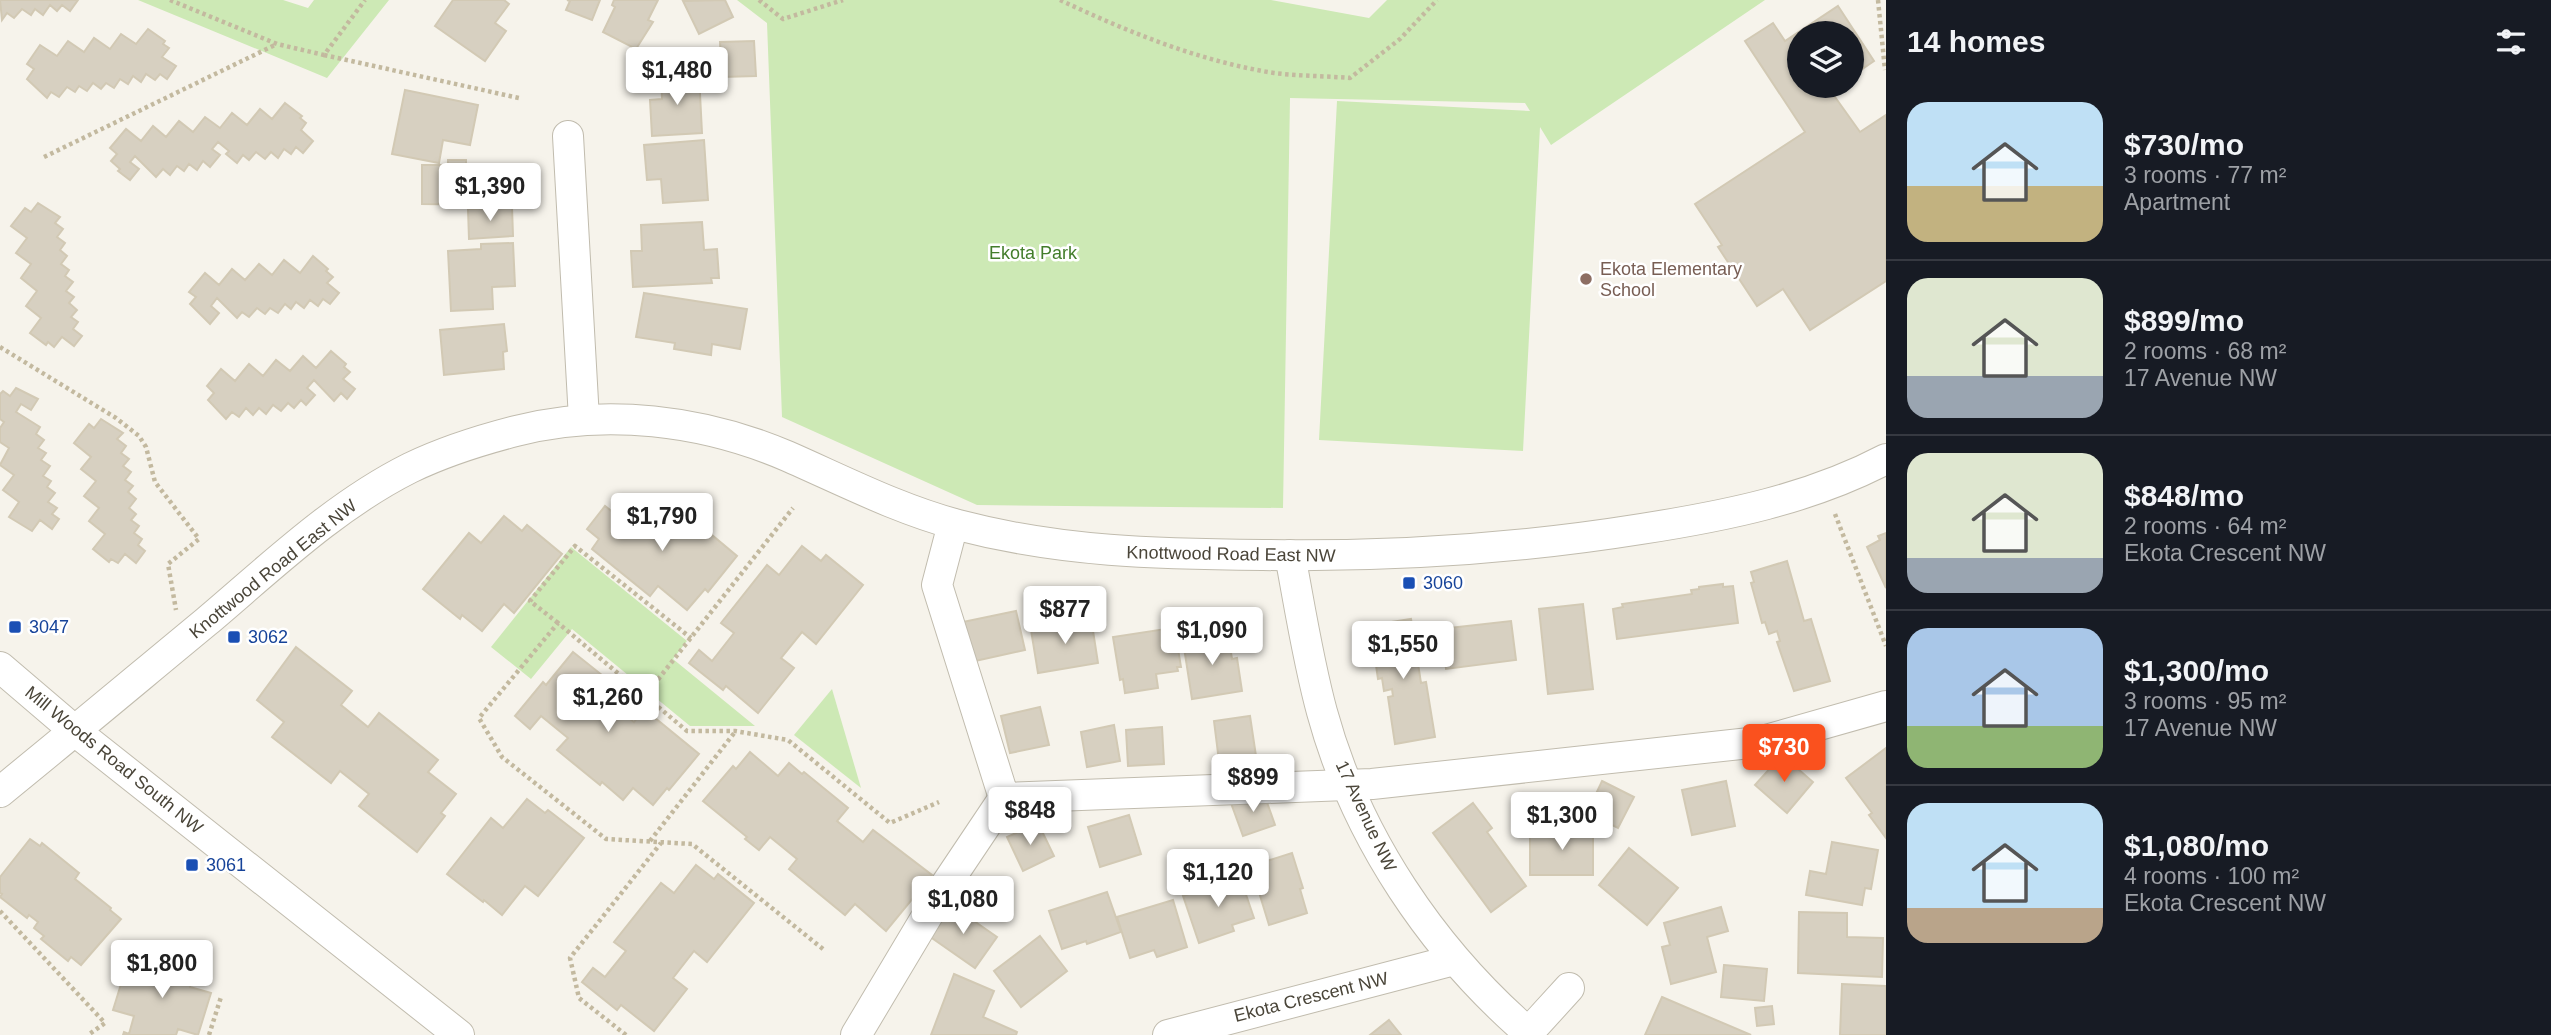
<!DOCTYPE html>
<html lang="en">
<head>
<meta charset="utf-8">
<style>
  :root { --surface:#171b24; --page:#20242c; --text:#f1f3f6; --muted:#9ea1a6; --line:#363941; --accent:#fa511e }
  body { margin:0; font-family:Arial,sans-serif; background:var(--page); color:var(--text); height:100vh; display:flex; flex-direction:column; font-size:26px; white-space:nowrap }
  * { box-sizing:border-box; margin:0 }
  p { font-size:23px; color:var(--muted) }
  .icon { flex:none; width:38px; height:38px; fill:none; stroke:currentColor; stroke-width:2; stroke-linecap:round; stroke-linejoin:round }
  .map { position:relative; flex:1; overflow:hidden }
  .drawer { display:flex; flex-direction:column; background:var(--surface); width:665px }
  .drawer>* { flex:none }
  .buttons { position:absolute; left:1787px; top:21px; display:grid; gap:14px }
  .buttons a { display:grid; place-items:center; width:77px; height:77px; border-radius:50%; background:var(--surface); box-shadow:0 2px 5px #0004; font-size:35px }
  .price { position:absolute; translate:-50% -60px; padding:0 16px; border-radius:7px; background:#fff; color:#222; font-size:23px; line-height:46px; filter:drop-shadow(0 2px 4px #0008) }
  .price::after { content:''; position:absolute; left:50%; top:42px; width:21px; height:16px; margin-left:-10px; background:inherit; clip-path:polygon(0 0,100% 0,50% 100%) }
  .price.current { background:var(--accent); color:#fff }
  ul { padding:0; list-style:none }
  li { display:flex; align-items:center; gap:21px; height:175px; padding:0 21px }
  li+li { border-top:2px solid var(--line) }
  li span { display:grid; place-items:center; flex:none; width:196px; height:140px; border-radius:21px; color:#555 }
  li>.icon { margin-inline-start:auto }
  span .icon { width:84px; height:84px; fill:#fffc; stroke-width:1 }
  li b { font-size:30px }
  h2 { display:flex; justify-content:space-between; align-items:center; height:84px; padding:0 21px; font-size:30px }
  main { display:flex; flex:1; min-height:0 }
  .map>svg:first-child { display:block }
  .green { fill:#cde9b5 }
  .building { fill:#d7d0c1; stroke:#d2c9b4; stroke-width:2 }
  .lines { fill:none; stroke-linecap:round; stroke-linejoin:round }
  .minor-casing { stroke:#c1bcae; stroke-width:32 }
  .path { stroke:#c3b99f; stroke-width:4.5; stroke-dasharray:3.5 3.5; stroke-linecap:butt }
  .minor { stroke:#fff; stroke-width:30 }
  .education-dot { fill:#8d6e63; stroke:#fff; stroke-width:2.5 }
  .transit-dot { fill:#1a4fb4; stroke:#fff; stroke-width:2.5 }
  .labels { text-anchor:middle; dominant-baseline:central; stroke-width:5; stroke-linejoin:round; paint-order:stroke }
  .park-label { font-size:18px; fill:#437d2b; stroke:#fff }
  .education-label { font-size:18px; fill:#785e54; stroke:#fff; text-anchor:start }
  .street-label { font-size:18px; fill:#4a4539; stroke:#fff }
  .transit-label { font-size:18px; fill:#164399; stroke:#fff; text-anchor:start }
</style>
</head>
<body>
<main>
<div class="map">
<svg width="1886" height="1035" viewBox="0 0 1886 1035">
  <rect width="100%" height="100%" fill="#f6f3eb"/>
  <g class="green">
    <polygon points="138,0 283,0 308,8 314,0 389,0 327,78"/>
    <polygon points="737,0 1271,0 1369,18 1387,0 1765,0 1551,145 1540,127 1523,451 1319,440 1337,101 1530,111 1525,103 1290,98 1283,508 977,505 782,417 767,23"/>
    <polygon points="571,547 687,641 673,659 755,726 690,726 572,629 531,679 491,647"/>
    <polygon points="832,689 861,788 794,735"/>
  </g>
  <g class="building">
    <polygon points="0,0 78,0 70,11 62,5 57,11 50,5 43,15 35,9 31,15 22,9 14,18 7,13 2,20"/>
    <polygon points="453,0 504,0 509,4 495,23 506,31 485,61 435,26"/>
    <polygon points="567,0 600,0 592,20 566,10 570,1"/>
    <polygon points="614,0 658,0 648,20 653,22 636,49 603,32 615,7 612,5"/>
    <polygon points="725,0 733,17 699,34 683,1"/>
    <polygon points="1838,6 1874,61 1852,76 1852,33 1799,33 1799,86 1836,86 1830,90 1860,132 1886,115 1886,281 1810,330 1783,289 1757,306 1718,247 1722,245 1695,204 1805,132 1745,41 1773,23 1785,41"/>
    <polygon points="148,29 165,41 163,44 169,48 162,57 176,66 167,79 160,74 155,80 146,74 141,82 133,76 128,84 120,79 114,88 106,83 101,89 93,83 87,91 79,86 75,92 67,87 59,97 51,92 47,98 27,79 34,69 27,64 40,45 57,56 68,41 84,52 94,38 110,49 121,34 136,44"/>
    <polygon points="754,41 756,76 722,77 720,42"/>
    <polygon points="699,74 702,133 652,136 650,100 662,99 661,76"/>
    <polygon points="405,90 478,105 470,145 443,140 439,163 392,154"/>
    <polygon points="285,103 302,116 300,118 306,123 301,130 313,141 303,153 296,147 291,154 284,149 278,158 271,152 265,159 256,152 249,160 243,155 237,163 226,154 229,151 218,142 212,149 220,155 210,167 203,161 197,170 189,164 184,171 177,166 170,175 163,169 156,177 135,156 130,162 139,169 130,180 118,171 120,169 111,161 117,154 110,148 126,129 141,141 153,126 166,137 179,121 193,132 205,117 220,128 232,113 247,125 260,109 272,119"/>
    <polygon points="704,140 708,200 663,203 661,179 647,180 644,145"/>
    <polygon points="448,160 466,160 466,164 488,164 488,205 422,204 422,165 448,165"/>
    <polygon points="38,203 60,217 55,223 63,229 57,237 65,243 60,250 67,256 61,264 69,270 65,276 73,282 66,291 74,297 69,303 77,310 71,317 78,322 73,329 82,336 74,346 62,337 54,347 48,342 46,345 30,333 41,318 26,306 37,291 21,278 31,264 16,253 27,238 11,226 25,208 31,212"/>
    <polygon points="512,207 513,236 469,239 468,209"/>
    <polygon points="702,222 704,250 717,249 719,278 711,278 712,283 633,287 631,251 642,251 641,225"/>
    <polygon points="513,243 515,286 492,287 493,309 451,311 448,251 481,249 481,244"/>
    <polygon points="313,256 328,269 326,271 333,277 327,283 339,293 330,304 323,299 318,306 310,300 304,308 296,302 291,309 285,304 278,313 270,308 265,314 257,308 249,317 242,312 237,318 217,298 211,306 219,313 210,324 190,304 196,297 189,292 205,273 219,285 232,269 245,280 259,264 272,275 284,260 300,273"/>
    <polygon points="644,293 747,309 740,349 712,344 711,355 674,349 675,343 636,337"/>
    <polygon points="504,324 507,351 503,352 504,369 444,375 440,330"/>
    <polygon points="331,351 346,364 344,367 350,372 343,379 355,389 347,399 341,393 334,401 314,380 307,388 315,395 306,405 301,400 294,408 288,403 281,411 273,405 266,414 259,408 253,415 246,408 239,417 232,412 226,419 208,400 214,393 207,386 221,369 235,381 249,364 263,376 276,360 290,371 303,356 316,368"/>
    <polygon points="16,388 38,399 31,410 21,404 16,412 40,427 36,434 44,440 38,448 46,453 41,460 50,466 43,476 51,481 47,487 55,493 48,502 57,508 52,514 59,519 52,529 40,520 32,531 9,517 19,502 3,490 14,475 0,465 9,448 0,442 0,428 4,422 0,419 0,394 3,391 10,396"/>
    <polygon points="101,419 123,433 117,439 126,446 121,453 129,459 123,466 131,472 125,480 133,486 128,492 136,499 129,508 136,514 131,520 139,526 134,533 142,539 138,545 145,551 136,563 125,554 118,563 111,559 109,562 93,549 105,534 89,521 99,508 84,496 96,481 81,469 91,457 74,443 89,424 94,428"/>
    <polygon points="641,502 668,524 677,514 691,524 694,520 737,556 708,592 705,589 687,610 658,586 650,596 592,549 599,539 587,529 605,506 619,517 622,514 627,519"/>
    <polygon points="504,516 522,531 527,525 562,554 514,613 504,604 482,631 462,615 460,619 423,589 469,533 481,543"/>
    <polygon points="1886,533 1886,588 1867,547 1880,540 1878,536"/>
    <polygon points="802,546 821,561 826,555 863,585 816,644 802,632 781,658 794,668 758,713 726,686 723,690 689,663 699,650 712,661 734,633 721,623 767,565 779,575"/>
    <polygon points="1787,561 1804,621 1811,619 1830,681 1794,691 1777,642 1780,641 1777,631 1769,634 1765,622 1762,623 1751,583 1754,582 1751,572"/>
    <polygon points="1723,584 1723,587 1733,586 1738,623 1617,639 1613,609 1623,607 1622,604 1692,594 1691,590 1699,589 1699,587"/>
    <polygon points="1583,604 1593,689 1548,694 1539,609"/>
    <polygon points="1016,611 1025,650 966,663 958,623"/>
    <polygon points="1091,618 1098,663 1038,673 1031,630"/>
    <polygon points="1411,619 1421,683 1426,682 1435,737 1395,744 1388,697 1393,696 1392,689 1384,691 1382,678 1378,679 1372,638 1374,638 1372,625"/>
    <polygon points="1511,621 1516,660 1446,669 1441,629"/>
    <polygon points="1172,628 1175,631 1181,667 1177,667 1178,671 1156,674 1158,688 1125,693 1123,679 1120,680 1113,637"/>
    <polygon points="1228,634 1232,659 1237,658 1242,691 1192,699 1183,641"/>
    <polygon points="296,647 352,691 341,705 368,727 379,713 438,760 428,772 456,794 441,813 445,816 417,852 359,806 369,794 340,771 331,783 272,737 284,722 257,700"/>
    <polygon points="573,652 617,687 606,699 634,722 644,709 699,754 669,790 667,788 653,805 633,788 623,800 602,782 600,785 557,750 568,738 541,716 530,729 515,716 543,682 546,685"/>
    <polygon points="1040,707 1049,745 1010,753 1001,716"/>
    <polygon points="1250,716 1256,756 1219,761 1214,721"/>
    <polygon points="1114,725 1120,761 1087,767 1081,732"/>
    <polygon points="1162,727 1164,764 1128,766 1126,730"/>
    <polygon points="1809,736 1814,753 1793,758 1788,741"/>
    <polygon points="1886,748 1886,838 1869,815 1872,813 1846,778"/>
    <polygon points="750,752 778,776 789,763 802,774 804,772 848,808 837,821 863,842 873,830 932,875 886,931 855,904 845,915 789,869 797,859 770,837 759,850 745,839 747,837 703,801 733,766 736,769"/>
    <polygon points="1782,755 1813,782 1787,813 1755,785"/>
    <polygon points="1602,781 1634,797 1618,828 1587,813"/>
    <polygon points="1726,781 1735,826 1692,835 1682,790"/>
    <polygon points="1263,791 1275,825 1243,836 1231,803"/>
    <polygon points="527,799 545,813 548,810 584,838 538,896 525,886 502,915 484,900 483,902 447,874 491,818 503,828"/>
    <polygon points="1473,803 1492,828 1487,832 1526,886 1491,912 1433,833"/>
    <polygon points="1129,815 1141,854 1100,867 1088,827"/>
    <polygon points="1038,823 1054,856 1023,871 1007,837"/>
    <rect x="1530" y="830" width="63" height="45"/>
    <polygon points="30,839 40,846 42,843 79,873 75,879 111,908 110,910 121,919 81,965 71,957 68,961 41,939 44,936 34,928 38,922 29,915 27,918 0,897 2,894 0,893 0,877"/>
    <polygon points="1832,842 1878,850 1871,889 1865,888 1862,905 1806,895 1810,871 1826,874"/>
    <polygon points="1629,848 1678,888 1647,925 1599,885"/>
    <polygon points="1292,853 1303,888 1300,889 1307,913 1269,925 1251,866"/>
    <polygon points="696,865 714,879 718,874 754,903 707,962 694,951 673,978 687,989 654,1031 621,1005 617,1010 582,982 593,968 605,977 626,951 614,942 661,883 674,893"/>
    <polygon points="1240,877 1254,918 1232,925 1234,931 1199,943 1183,896"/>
    <polygon points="1107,892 1121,932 1087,944 1086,941 1062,949 1049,911"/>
    <polygon points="1173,900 1187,947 1157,957 1154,950 1130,958 1117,917"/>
    <polygon points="951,905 997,937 975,968 929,936"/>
    <polygon points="1721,907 1728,931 1707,937 1716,972 1671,984 1662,947 1670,945 1664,923"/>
    <polygon points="1799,912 1847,913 1847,937 1883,938 1882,977 1798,973"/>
    <polygon points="1040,936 1067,971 1021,1007 994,971"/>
    <polygon points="152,957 195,970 190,987 211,993 198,1035 178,1029 176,1035 123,1035 124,1032 129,1034 134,1016 113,1010 126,968 147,974"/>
    <polygon points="1724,965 1767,969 1764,1001 1721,997"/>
    <polygon points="954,974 994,991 983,1017 1017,1032 1016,1035 931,1035"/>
    <polygon points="1842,984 1886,986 1886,1035 1840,1035"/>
    <polygon points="1662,997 1751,1035 1645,1035"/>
    <polygon points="1772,1006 1774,1024 1757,1026 1755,1008"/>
    <polygon points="1389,1020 1401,1035 1370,1035"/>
  </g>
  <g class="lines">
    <g class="minor-casing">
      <g id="minor">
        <polyline points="568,136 584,419"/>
        <polyline points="953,524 937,585 1004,798 1372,784 1759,742 1886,706"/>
        <path d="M1290 555C1300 608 1308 661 1322 712 1356 837 1433 951 1531 1035"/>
        <polyline points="0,667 75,731 459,1035"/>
        <path d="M0 792C69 736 137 679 206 622 270 568 334 506 410 468 443 452 481 440 516 431 605 408 703 420 787 456 844 481 898 509 958 525 1061 552 1157 554 1263 555 1390 557 1516 549 1641 529 1725 516 1810 499 1886 459"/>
        <polyline points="1528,1033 1569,988"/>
        <polyline points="856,1035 945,886 1004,798"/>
        <polyline points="1168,1035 1454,960"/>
      </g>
    </g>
    <g class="path">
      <polyline points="170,0 277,44 324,55 365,0"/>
      <polyline points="759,0 783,19 843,0"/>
      <path d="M1060 0C1128 32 1199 61 1274 73 1299 76 1325 76 1350 78L1400 39 1437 0"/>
      <polyline points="1878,0 1885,70"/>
      <polyline points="324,55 519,98"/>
      <polyline points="44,157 277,44"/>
      <polyline points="0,347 116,418 139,436 146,447 155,482 199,539 168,564 176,610"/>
      <polyline points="1835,514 1886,646"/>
      <polyline points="558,623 530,601 575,546 691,638"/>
      <polyline points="645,696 793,508"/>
      <polyline points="650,841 735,732"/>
      <polyline points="0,911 105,1023 88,1035"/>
      <polyline points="823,949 692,844 606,839 502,757 479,718 558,623 687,731 735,731 788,740 890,823 939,802"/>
      <polyline points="209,1035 221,997"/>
      <polyline points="626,1035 579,998 570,958 661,843"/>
    </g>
    <use href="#minor" class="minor"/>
  </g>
  <circle class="education-dot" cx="1586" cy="279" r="7"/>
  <g class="transit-dot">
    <rect x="1402" y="576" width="14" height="14" rx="3.5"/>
    <rect x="8" y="620" width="14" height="14" rx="3.5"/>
    <rect x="227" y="630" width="14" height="14" rx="3.5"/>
    <rect x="185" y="858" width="14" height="14" rx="3.5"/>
  </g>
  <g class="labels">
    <g class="park-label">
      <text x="1033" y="253">Ekota Park</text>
    </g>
    <g class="education-label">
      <text x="1600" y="269">Ekota Elementary<tspan x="1600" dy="21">School</tspan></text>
    </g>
    <g class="street-label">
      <text transform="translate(1231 554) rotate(1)">Knottwood Road East NW</text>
      <text transform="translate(273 569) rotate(-39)">Knottwood Road East NW</text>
      <text transform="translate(114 760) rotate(39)">Mill Woods Road South NW</text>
      <text transform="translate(1366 816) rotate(65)">17 Avenue NW</text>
      <text transform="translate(1311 997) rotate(-14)">Ekota Crescent NW</text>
    </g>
    <g class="transit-label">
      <text x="1423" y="583">3060</text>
      <text x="29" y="627">3047</text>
      <text x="248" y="637">3062</text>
      <text x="206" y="865">3061</text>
    </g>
  </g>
</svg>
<div class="buttons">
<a><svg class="icon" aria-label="layers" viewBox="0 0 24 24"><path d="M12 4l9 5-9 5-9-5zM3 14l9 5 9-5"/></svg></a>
</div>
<b class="price" style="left:677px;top:107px">$1,480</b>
<b class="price" style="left:490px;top:223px">$1,390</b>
<b class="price" style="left:662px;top:553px">$1,790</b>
<b class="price" style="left:1065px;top:646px">$877</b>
<b class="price" style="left:1212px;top:667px">$1,090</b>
<b class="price" style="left:1403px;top:681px">$1,550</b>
<b class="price" style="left:608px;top:734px">$1,260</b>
<b class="price current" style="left:1784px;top:784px">$730</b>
<b class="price" style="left:1253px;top:814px">$899</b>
<b class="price" style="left:1030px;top:847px">$848</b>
<b class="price" style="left:1562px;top:852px">$1,300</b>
<b class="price" style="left:1218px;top:909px">$1,120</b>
<b class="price" style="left:963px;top:936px">$1,080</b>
<b class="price" style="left:162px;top:1000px">$1,800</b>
</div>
<section class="drawer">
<h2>14 homes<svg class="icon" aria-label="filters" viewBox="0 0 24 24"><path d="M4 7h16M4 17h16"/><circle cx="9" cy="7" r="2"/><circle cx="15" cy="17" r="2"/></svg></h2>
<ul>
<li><span style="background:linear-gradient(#bfe0f5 60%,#c2b280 0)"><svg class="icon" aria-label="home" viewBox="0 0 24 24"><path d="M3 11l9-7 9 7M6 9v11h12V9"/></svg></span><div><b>$730/mo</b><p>3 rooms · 77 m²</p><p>Apartment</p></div></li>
<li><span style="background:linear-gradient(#dfe7d0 70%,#9aa5b1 0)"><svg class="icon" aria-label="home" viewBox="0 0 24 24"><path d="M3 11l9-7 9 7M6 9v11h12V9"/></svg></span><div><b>$899/mo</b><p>2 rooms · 68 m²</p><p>17 Avenue NW</p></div></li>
<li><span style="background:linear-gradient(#dfe7d0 75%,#9aa5b1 0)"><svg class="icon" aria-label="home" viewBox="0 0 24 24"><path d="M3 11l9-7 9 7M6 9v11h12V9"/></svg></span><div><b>$848/mo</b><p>2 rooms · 64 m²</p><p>Ekota Crescent NW</p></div></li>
<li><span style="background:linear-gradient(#a9c7e8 70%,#8fb573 0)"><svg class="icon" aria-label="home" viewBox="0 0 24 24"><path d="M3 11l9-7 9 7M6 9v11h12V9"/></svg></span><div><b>$1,300/mo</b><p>3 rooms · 95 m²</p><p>17 Avenue NW</p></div></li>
<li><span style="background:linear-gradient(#bfe0f5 75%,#b9a48a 0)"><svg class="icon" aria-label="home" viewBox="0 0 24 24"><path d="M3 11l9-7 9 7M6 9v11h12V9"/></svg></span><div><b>$1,080/mo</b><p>4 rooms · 100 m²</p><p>Ekota Crescent NW</p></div></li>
</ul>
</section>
</main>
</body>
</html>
